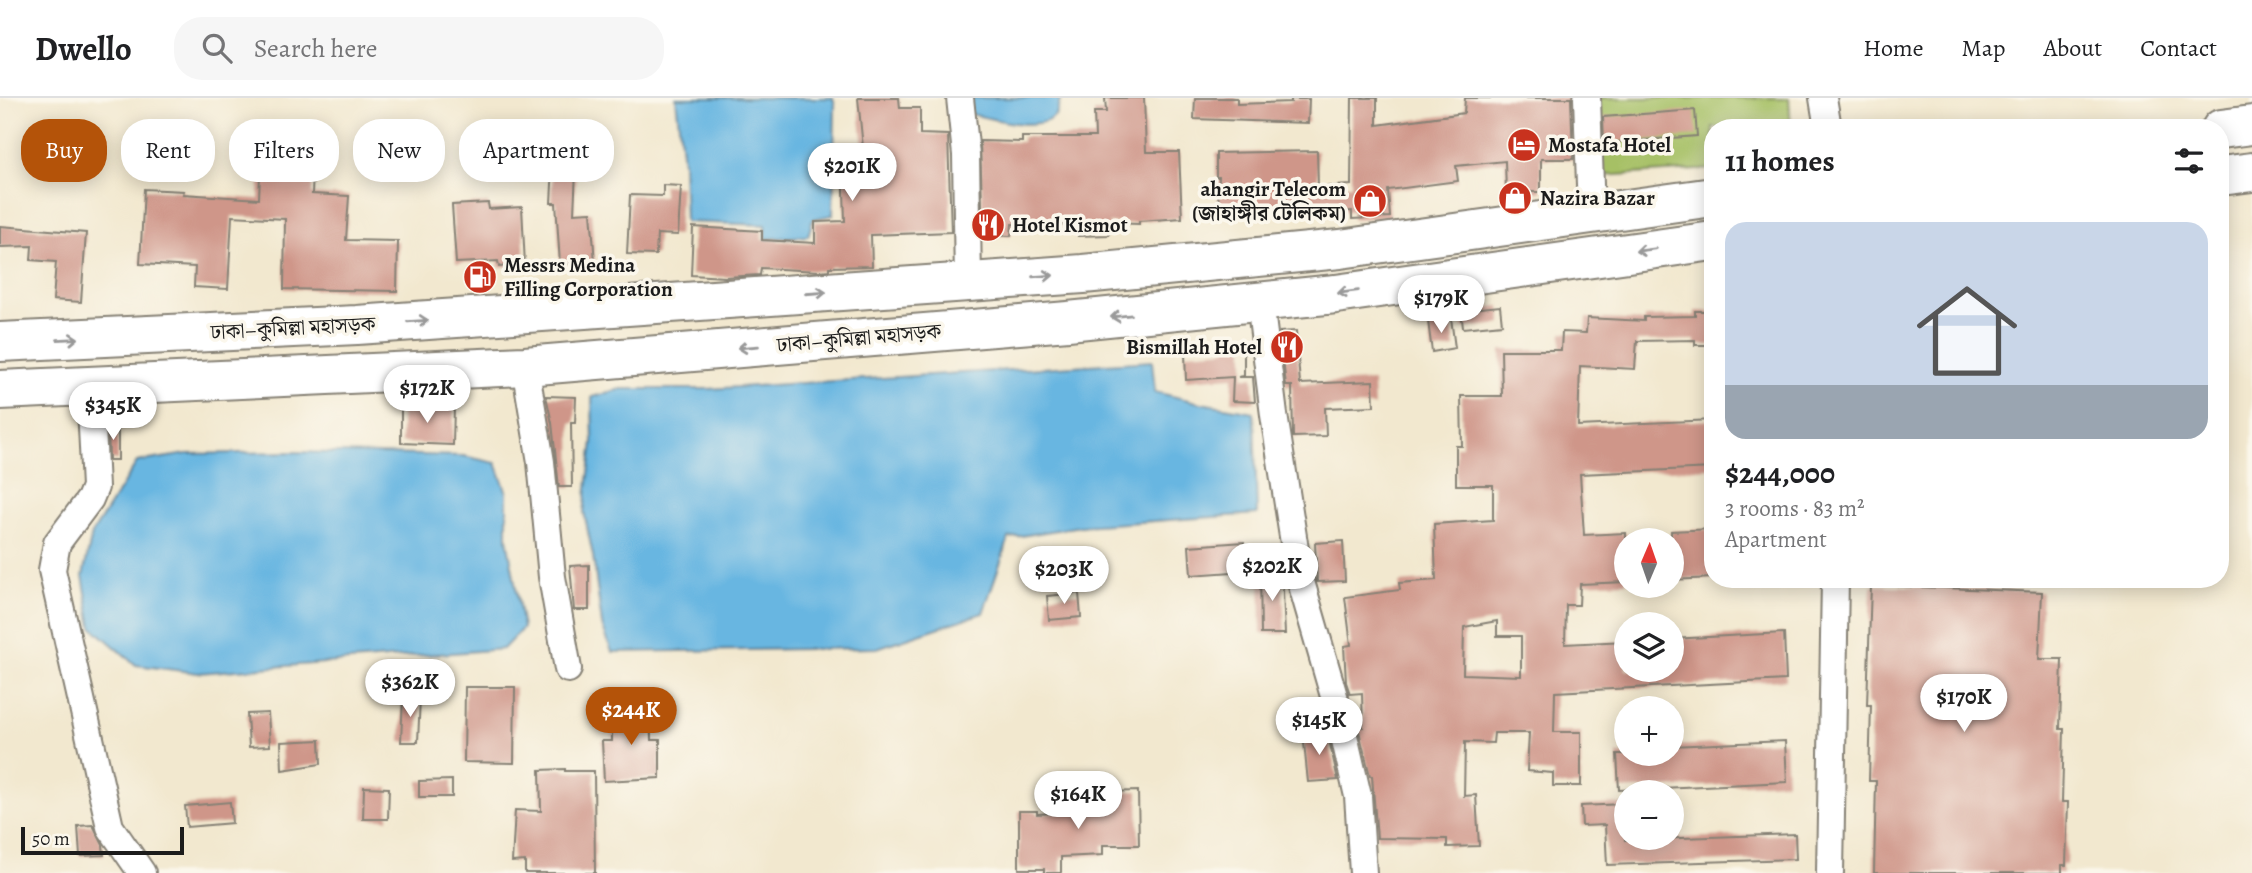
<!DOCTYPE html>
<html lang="en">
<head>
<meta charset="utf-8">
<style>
  :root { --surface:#fff; --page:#f6f6f6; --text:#202124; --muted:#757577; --line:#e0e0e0; --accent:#b45309 }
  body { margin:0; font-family:Alegreya,"Noto Serif Bengali",serif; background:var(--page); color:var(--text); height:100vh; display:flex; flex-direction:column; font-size:26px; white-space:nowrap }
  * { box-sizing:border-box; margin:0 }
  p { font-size:23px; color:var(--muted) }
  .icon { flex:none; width:38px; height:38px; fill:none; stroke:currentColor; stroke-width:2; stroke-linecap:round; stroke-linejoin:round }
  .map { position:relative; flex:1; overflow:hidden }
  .side { position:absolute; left:1704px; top:21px; width:525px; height:469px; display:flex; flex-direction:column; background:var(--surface); border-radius:28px; box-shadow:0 4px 18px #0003 }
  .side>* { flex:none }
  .guide { position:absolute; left:21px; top:21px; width:665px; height:63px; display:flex; gap:14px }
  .needle { width:46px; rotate:2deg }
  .fabs { position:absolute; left:1614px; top:430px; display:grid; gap:14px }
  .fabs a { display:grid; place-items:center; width:70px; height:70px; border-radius:50%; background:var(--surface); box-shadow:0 4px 18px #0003; font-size:35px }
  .scale { position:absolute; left:21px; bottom:18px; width:163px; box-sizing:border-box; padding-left:7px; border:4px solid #1c1c1c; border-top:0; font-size:19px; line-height:24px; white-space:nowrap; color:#1c1c1c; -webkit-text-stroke:5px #fbf7ec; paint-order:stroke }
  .price { position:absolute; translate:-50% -60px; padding:0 16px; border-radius:24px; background:#fff; color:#222; font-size:23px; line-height:46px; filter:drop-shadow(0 2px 4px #0008) }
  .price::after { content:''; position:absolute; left:50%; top:42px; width:21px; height:16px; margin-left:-10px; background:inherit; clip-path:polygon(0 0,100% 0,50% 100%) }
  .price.active { background:var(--accent); color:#fff }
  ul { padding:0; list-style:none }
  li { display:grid; align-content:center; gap:14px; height:371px; padding:0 21px }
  li span { display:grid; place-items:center; height:217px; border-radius:21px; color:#555 }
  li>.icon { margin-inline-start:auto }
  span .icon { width:126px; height:126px; fill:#fffc; stroke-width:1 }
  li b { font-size:30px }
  h2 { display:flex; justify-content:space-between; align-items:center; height:84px; padding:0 21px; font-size:30px }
  .chip { padding:0 24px; border-radius:28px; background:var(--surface); box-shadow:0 4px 18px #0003; font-size:24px; line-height:63px }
  .chip.active { background:var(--accent); color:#fff }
  header { display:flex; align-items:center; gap:42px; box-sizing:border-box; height:98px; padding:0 35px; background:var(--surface); border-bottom:2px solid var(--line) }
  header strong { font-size:33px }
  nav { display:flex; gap:38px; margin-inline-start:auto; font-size:24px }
  .search { width:490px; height:63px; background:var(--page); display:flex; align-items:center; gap:18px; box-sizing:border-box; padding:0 24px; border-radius:28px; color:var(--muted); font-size:26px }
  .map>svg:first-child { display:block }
  .green { fill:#a6c065; stroke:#616e40; stroke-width:2 }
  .water { fill:#67b6e1; stroke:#42697e; stroke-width:2 }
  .building { fill:#cf9689; fill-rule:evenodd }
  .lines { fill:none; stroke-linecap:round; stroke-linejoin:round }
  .street-casing { stroke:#878276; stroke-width:30 }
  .highway-casing { stroke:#878276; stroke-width:42 }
  .street { stroke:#fff; stroke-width:26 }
  .highway { stroke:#fff; stroke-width:38 }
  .oneway { stroke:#999 }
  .labels { text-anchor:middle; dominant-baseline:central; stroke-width:7; stroke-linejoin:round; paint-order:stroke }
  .poi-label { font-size:21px; font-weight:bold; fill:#1c1c1c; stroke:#fbf7ec; text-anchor:start }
  .street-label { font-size:21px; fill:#1c1c1c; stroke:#fbf7ec }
</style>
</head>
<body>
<header>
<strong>Dwello</strong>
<div class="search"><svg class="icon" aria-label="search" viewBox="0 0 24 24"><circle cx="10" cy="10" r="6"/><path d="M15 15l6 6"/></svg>Search here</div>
<nav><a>Home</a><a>Map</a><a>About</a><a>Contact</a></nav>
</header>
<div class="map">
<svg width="2252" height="775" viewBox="0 0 2252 775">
  <rect width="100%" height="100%" fill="#fbf7ec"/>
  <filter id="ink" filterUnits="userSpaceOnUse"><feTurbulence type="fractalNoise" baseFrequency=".0143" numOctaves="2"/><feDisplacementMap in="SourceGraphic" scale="14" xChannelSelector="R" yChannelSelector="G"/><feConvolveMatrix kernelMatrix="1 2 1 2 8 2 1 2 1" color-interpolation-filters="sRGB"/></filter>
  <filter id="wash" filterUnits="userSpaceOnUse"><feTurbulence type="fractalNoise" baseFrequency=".00686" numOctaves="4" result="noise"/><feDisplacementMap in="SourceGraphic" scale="28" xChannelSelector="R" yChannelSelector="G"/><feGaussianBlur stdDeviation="1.57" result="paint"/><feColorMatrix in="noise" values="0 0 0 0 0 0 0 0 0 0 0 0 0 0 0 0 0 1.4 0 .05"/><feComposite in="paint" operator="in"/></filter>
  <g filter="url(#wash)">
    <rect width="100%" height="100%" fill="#f2e8cf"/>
    <polygon class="green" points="1596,0 1789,0 1791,30 1713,30 1713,71 1601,78"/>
    <g class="water">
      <polygon points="833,0 835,7 833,117 813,121 808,138 766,141 765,127 685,124 683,64 676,0"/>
      <path d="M969 0H1061C1059 4 1058 12 1056 16 1041 36 990 20 970 16Z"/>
      <polygon points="1152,263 1155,294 1201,305 1254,314 1257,416 1081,428 1009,440 983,515 877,550 612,554 602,527 593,458 584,414 593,344 592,299 621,291 708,291"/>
      <polygon points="293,354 464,358 496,365 507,395 507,440 523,530 503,551 198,575 136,567 92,529 83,478 92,436 137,364 187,356"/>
    </g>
    <g id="blocks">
      <g class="building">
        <polygon points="858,0 899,0 900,10 920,10 920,36 948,37 951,134 871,137 872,168 829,169 829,172 819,173 761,170 760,177 725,179 691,177 693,129 762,133 762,142 815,145 815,124 845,123 843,61 864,60"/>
        <polygon points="1105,0 1144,0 1146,54 1179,54 1182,120 1139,123 1139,126 1109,125 1109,137 1078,138 1078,127 1012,126 1011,138 983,137 980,43 1022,44 1022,39 1095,39 1094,14 1106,14"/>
        <polygon points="1195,0 1237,0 1237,6 1291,4 1291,1 1309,1 1308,25 1194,21"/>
        <polygon points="1352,0 1377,0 1377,27 1464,15 1465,0 1571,0 1573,61 1541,61 1541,94 1506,94 1505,63 1456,68 1458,83 1388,92 1390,119 1352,121 1352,113 1294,116 1294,112 1218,113 1219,79 1216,79 1216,55 1317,53 1318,89 1351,87"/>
        <polygon points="1695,12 1697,38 1604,45 1603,19"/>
        <polygon points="550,44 574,45 573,73 576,73 574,115 591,114 595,164 560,166 556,105 551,105 553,67 549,67"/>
        <polygon points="261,52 314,55 312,96 349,98 346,142 398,143 397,193 284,191 285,121 232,118 228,191 194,189 195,169 140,166 144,91 184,93 183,96 259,101"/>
        <polygon points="663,87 681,88 678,137 657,136 656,157 627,156 630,97 663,98"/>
        <polygon points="488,105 489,111 522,109 525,167 499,169 498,163 456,165 452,107"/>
        <polygon points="0,128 86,135 81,204 53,202 56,164 31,162 32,148 0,149"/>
        <polygon points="1500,208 1502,226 1463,230 1461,212"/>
        <path d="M1695 213H1713V247H1695V242L1637 243 1635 271 1580 268 1578 328 1713 322V370L1580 376 1584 437 1626 435V484L1580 486 1579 507H1566L1565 546 1626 543V572H1671V541L1784 535 1786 582 1555 594 1554 634H1581V688H1553V675L1527 673 1529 635H1494L1493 645 1465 644 1464 698 1476 697 1479 748 1447 749V741L1377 740 1372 678H1370L1358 629H1363L1362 595 1350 596 1346 584 1344 548 1351 547 1345 499 1400 492 1399 485 1436 482 1434 426 1493 422V387H1456V348H1462L1461 298H1502L1501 252H1561L1562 234 1586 235 1587 220 1644 223V219L1695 218ZM1497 523V538H1521V578L1463 576 1464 529Z"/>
        <polygon points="1451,220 1455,250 1432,254 1428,223"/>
        <polygon points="1296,233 1300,286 1373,283 1374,308 1325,310 1326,338 1293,339 1292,288 1286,288 1280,234"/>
        <polygon points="1226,248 1244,249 1244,278 1238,279 1253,279 1255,304 1232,303 1233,279 1186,282 1185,255 1226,252"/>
        <polygon points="546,298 576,299 575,325 571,325 572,389 559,389 552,325"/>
        <polygon points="401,307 454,308 453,347 401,345"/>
        <polygon points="108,327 118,327 118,362 109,362"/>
        <polygon points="1713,431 1713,480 1671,482 1671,433"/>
        <polygon points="1343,443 1345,483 1317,484 1315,445"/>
        <polygon points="1244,444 1246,473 1191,477 1189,448"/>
        <polygon points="589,467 589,512 574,512 570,468"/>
        <polygon points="1260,473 1282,473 1285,536 1261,536"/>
        <polygon points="1871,487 2042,494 2039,561 2062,561 2060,631 2064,631 2062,704 2068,704 2066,767 2062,767 2062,775 1874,775 1876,683 1869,683 1871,607 1867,607"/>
        <polygon points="1079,495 1081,519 1049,522 1047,498"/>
        <polygon points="465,589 515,589 514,665 464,664"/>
        <polygon points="403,598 420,599 418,644 401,644"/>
        <polygon points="650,609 651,642 660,642 660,680 604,683 602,643 612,643 612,610"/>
        <polygon points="268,615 270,648 249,649 247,616"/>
        <polygon points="1327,633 1338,682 1308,684 1303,635"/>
        <polygon points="320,642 321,666 282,672 281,644"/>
        <polygon points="1785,643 1787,684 1619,692 1617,656 1671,656 1671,648"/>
        <polygon points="565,671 565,673 594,673 595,775 525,775 525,763 512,764 515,712 541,713 540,672"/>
        <polygon points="452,682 452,699 419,699 419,683"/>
        <polygon points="364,689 389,690 388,721 363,721"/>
        <polygon points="1138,693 1139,747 1103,747 1103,757 1061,759 1061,775 1044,775 1044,771 1019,771 1019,713 1037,713 1037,716 1075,714 1074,707 1106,704 1105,694"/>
        <polygon points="230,704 232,725 187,729 185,708"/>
        <polygon points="1623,706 1625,742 1795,736 1796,761 1607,767 1605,727 1582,728 1581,708"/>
        <polygon points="93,727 103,747 104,757 80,758 78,728"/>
      </g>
    </g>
  </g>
  <g filter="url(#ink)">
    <use href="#blocks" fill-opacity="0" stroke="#878276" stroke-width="2"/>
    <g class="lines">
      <g class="street-casing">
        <g id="street">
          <polyline points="960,0 966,57 968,184"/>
          <polyline points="1587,0 1591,116"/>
          <polyline points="1823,0 1828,30"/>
          <polyline points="1260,204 1274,317 1299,477 1338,612 1358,698 1363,775"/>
          <polyline points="525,268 541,364 552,479 568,571"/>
          <polyline points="90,289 95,389 90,401 57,445 52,472 110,729 142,775"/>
          <polyline points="1830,775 1835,481"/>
        </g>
      </g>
      <g class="highway-casing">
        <g id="highway">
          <polyline points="2221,31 2252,27"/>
          <polyline points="2221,78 2252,74"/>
          <polyline points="0,244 357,227 1083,176 1340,151 1713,99"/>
          <polyline points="0,292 525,268 1068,223 1336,196 1713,143"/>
        </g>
      </g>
      <use href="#street" class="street"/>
      <use href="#highway" class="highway"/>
    </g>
    <defs><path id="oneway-shaft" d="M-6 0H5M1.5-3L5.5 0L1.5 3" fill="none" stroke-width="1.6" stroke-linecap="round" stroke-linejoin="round" transform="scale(1.75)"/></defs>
    <g class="oneway">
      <use href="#oneway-shaft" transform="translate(1646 152) rotate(172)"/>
      <use href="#oneway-shaft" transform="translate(1043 178) rotate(-4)"/>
      <use href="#oneway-shaft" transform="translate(1348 194) rotate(172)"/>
      <use href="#oneway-shaft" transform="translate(816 195) rotate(-4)"/>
      <use href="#oneway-shaft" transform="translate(1121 218) rotate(174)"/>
      <use href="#oneway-shaft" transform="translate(418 223) rotate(-4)"/>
      <use href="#oneway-shaft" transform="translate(68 241) rotate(-3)"/>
      <use href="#oneway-shaft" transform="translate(748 249) rotate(175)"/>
    </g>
  </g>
  <defs>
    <g id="hotel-disc" transform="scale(1.75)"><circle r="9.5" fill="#c8321e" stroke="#fbf7ec"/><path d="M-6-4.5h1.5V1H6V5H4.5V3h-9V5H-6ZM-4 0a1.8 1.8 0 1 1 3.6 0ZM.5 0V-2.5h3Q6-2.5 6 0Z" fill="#fff"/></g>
    <g id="shop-disc" transform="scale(1.75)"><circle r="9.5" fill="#c8321e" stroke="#fbf7ec"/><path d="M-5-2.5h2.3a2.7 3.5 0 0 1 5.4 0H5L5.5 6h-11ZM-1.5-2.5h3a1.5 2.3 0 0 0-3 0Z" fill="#fff"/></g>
    <g id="restaurant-disc" transform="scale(1.75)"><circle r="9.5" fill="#c8321e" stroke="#fbf7ec"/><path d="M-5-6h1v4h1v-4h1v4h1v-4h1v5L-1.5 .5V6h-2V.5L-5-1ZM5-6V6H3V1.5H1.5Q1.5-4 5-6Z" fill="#fff"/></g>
    <g id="fuel-disc" transform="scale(1.75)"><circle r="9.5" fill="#c8321e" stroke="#fbf7ec"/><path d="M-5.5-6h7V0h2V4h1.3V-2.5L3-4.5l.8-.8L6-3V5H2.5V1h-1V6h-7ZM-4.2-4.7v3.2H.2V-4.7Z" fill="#fff"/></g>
  </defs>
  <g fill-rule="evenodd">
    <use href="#hotel-disc" x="1524" y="47"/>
    <use href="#shop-disc" x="1515" y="100"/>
    <use href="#shop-disc" x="1370" y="103"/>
    <use href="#restaurant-disc" x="988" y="127"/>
    <use href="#fuel-disc" x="480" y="179"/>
    <use href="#restaurant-disc" x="1287" y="249"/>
  </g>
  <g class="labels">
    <g class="poi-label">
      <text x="1548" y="47">Mostafa Hotel</text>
      <text x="1346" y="91" text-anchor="end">ahangir Telecom<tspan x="1346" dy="24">(জাহাঙ্গীর টেলিকম)</tspan></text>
      <text x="1540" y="100">Nazira Bazar</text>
      <text x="1012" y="127">Hotel Kismot</text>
      <text x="504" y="167">Messrs Medina<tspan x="504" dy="24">Filling Corporation</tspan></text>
      <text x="1262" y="249" text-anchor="end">Bismillah Hotel</text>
    </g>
    <g class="street-label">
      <text transform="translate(293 230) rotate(-3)">ঢাকা–কুমিল্লা মহাসড়ক</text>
      <text transform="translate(859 240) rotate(-5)">ঢাকা–কুমিল্লা মহাসড়ক</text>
    </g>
  </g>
</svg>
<div class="fabs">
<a><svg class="needle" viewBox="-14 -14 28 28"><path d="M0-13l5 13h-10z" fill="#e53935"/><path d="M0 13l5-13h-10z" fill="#757577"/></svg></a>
<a><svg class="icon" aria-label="layers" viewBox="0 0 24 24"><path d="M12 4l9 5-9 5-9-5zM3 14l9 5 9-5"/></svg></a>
<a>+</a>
<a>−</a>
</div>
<div class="scale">50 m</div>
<b class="price" style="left:852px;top:105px">$201K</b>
<b class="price" style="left:1441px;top:237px">$179K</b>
<b class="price" style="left:427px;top:327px">$172K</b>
<b class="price" style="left:113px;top:344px">$345K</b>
<b class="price" style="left:1272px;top:505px">$202K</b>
<b class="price" style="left:1064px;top:508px">$203K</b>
<b class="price" style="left:410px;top:621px">$362K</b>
<b class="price" style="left:1964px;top:636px">$170K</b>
<b class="price active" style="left:631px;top:649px">$244K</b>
<b class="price" style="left:1319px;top:659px">$145K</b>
<b class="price" style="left:1078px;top:733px">$164K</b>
<div class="guide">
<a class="chip active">Buy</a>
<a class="chip">Rent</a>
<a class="chip">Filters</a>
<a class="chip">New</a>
<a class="chip">Apartment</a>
</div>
<section class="side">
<h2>11 homes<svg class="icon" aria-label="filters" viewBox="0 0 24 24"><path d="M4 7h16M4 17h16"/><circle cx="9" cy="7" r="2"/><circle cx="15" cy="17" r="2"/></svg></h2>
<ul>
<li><span style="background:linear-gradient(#c9d6e8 75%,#9aa5b1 0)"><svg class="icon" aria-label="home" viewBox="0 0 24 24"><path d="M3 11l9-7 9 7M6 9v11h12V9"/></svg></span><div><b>$244,000</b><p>3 rooms · 83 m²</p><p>Apartment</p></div></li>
</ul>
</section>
</div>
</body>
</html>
